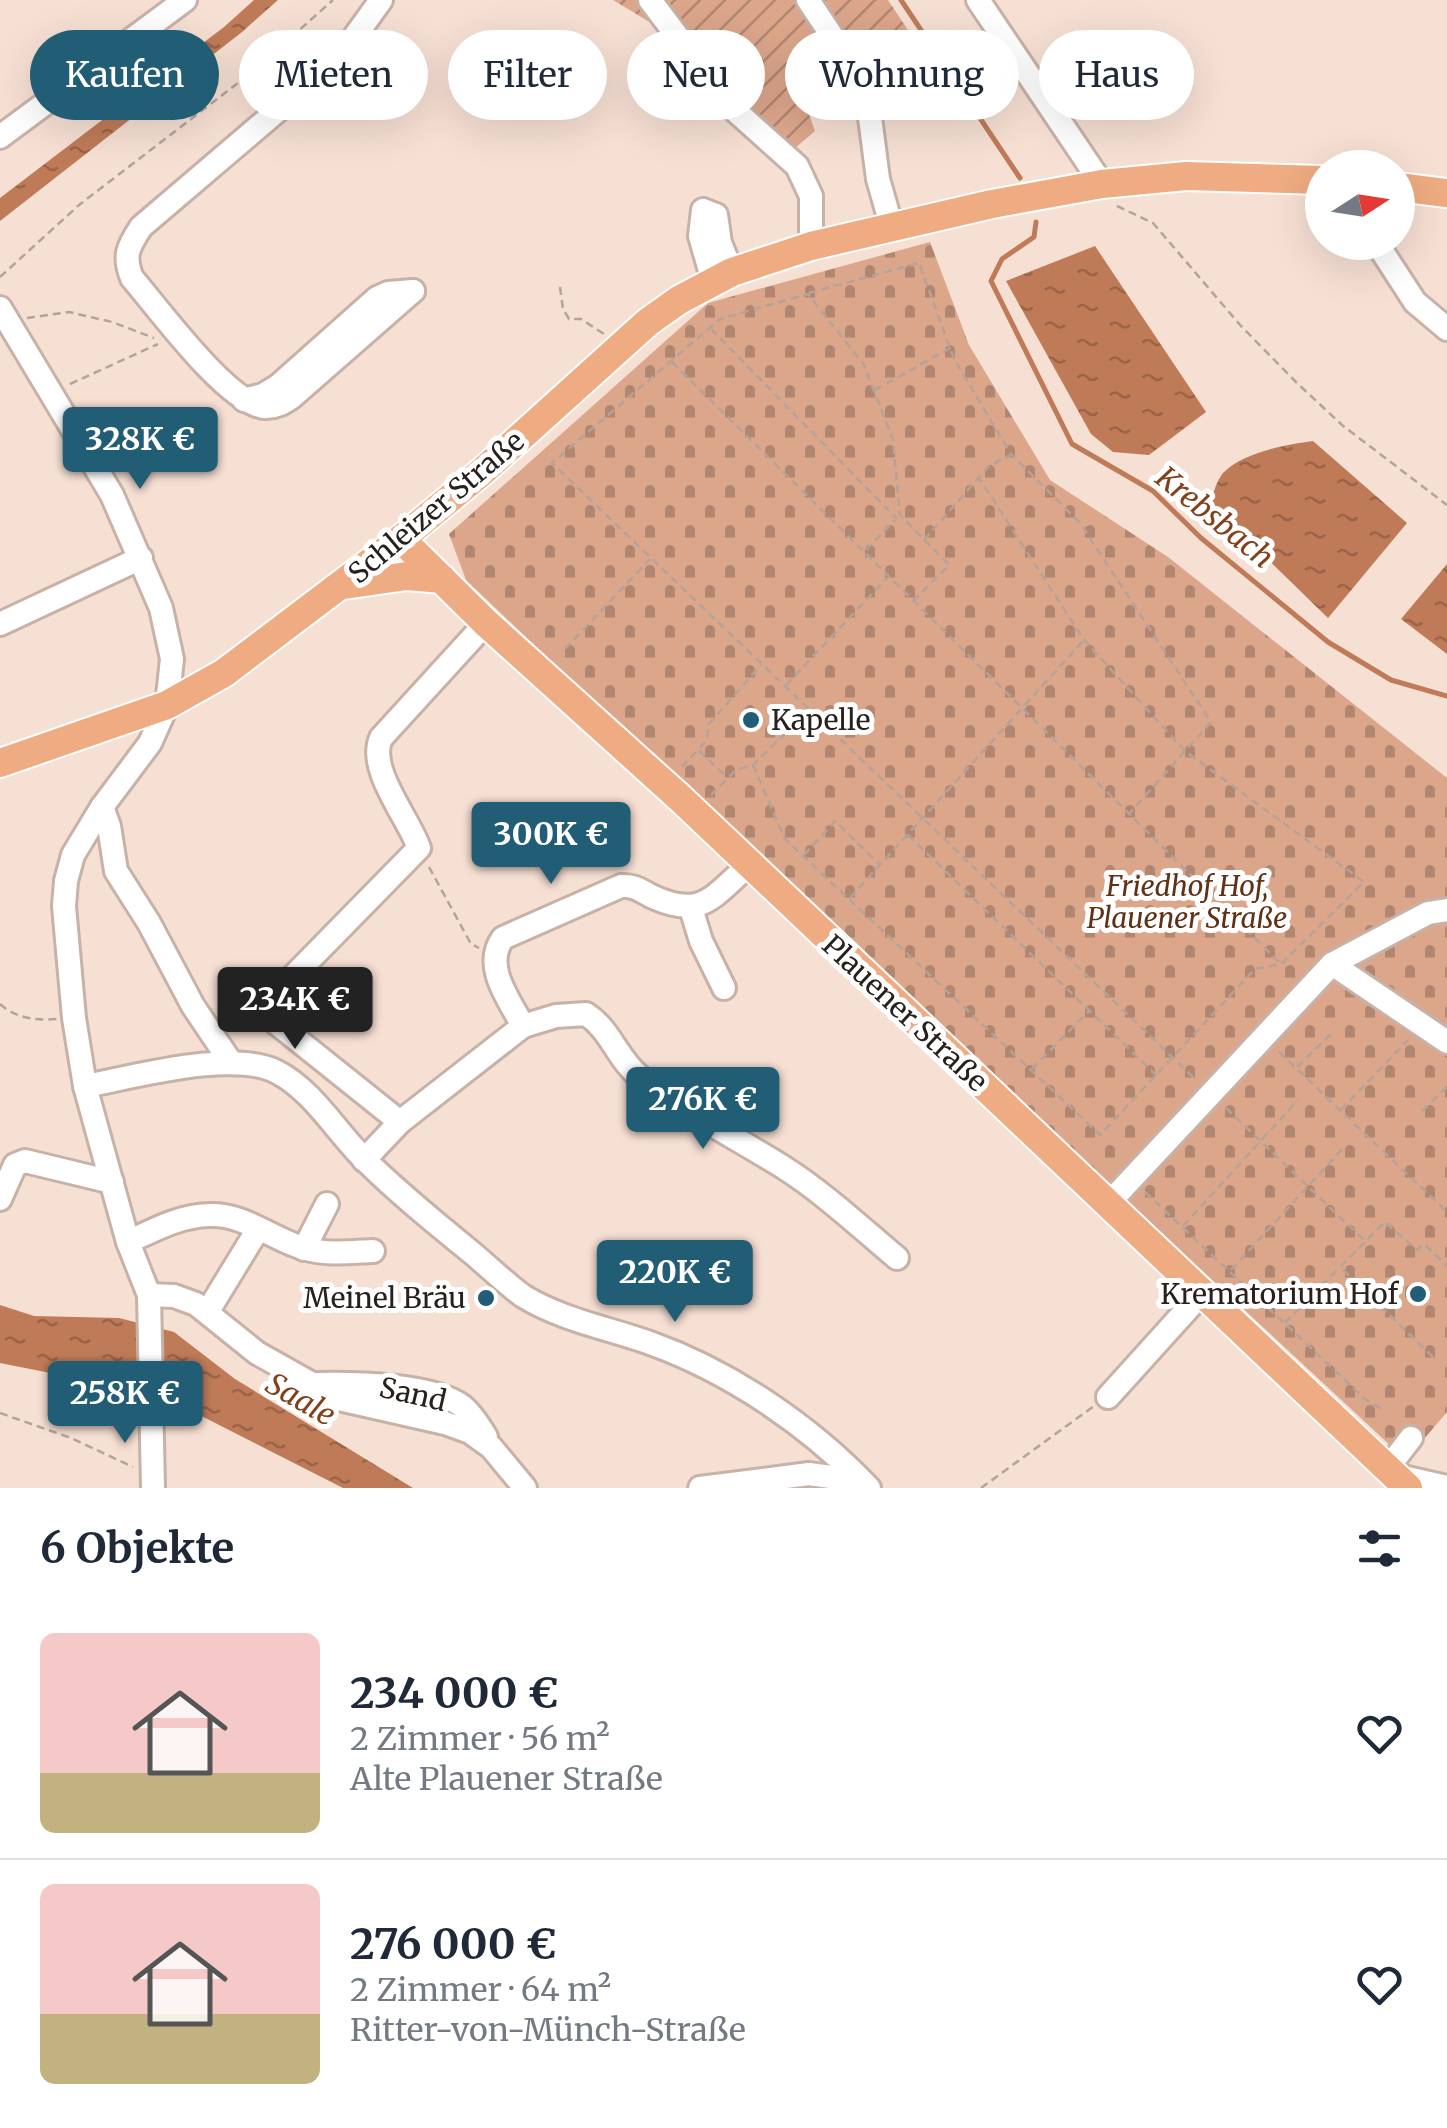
<!DOCTYPE html>
<html lang="de">
<head>
<meta charset="utf-8">
<style>
  :root { --surface:#fff; --page:#f6f6f7; --text:#1f2937; --muted:#747a83; --line:#e0e1e3; --accent:#225d76 }
  body { margin:0; font-family:Merriweather,serif; background:var(--page); color:var(--text); height:100vh; display:flex; flex-direction:column; font-size:38px; white-space:nowrap }
  * { box-sizing:border-box; margin:0 }
  p { font-size:32px; color:var(--muted) }
  .icon { flex:none; width:55px; height:55px; fill:none; stroke:currentColor; stroke-width:2; stroke-linecap:round; stroke-linejoin:round }
  .map { position:relative; height:1488px; overflow:hidden }
  .panel { display:flex; flex-direction:column; background:var(--surface); flex:1 }
  .panel>* { flex:none }
  .top-card { position:absolute; left:30px; top:30px; width:1388px; height:90px; display:flex; gap:20px }
  .needle { width:65px; rotate:78deg }
  .controls { position:absolute; left:1305px; top:150px; display:grid; gap:20px }
  .controls a { display:grid; place-items:center; width:110px; height:110px; border-radius:50%; background:var(--surface); box-shadow:0 10px 40px #0002; font-size:50px }
  .price { position:absolute; translate:-50% -85px; padding:0 22px; border-radius:10px; background:var(--accent); color:#fff; font-size:32px; line-height:65px; filter:drop-shadow(0 2px 5px #0008) }
  .price::after { content:''; position:absolute; left:50%; top:60px; width:30px; height:22px; margin-left:-15px; background:inherit; clip-path:polygon(0 0,100% 0,50% 100%) }
  .price.current { background:#222; color:#fff }
  ul { padding:0; list-style:none }
  li { display:flex; align-items:center; gap:30px; height:250px; padding:0 40px }
  li+li { border-top:2px solid var(--line) }
  li span { display:grid; place-items:center; flex:none; width:280px; height:200px; border-radius:15px; color:#555 }
  li>.icon { margin-inline-start:auto }
  span .icon { width:120px; height:120px; fill:#fffc; stroke-width:1 }
  li b { font-size:42px }
  h2 { display:flex; justify-content:space-between; align-items:center; height:120px; padding:0 40px; font-size:42px }
  .pill { padding:0 35px; border-radius:45px; background:var(--surface); box-shadow:0 10px 40px #0002; font-size:35px; line-height:90px }
  .pill.current { background:var(--accent); color:#fff }
  .map>svg:first-child { display:block }
  .cemetery { fill:url(#cemetery-stones) }
  .garden { fill:url(#garden-furrows) }
  .water { fill:url(#water-ripples) }
  .lines { fill:none; stroke-linecap:round; stroke-linejoin:round }
  .stream { stroke:#bf7b58; stroke-width:5 }
  .minor-casing { stroke:#c8b2a7; stroke-width:28 }
  .major-casing { stroke:#fff; stroke-width:32 }
  .path { stroke:#b5a399; stroke-width:2.5; stroke-dasharray:8 5; stroke-linecap:butt }
  .minor { stroke:#fff; stroke-width:22 }
  .major { stroke:#efac82; stroke-width:28 }
  .poi-dot { fill:#225d76; stroke:#fff; stroke-width:4 }
  .labels { text-anchor:middle; dominant-baseline:central; stroke-width:10; stroke-linejoin:round; paint-order:stroke }
  .street-label { font-size:28px; fill:#28201c; stroke:#fff }
  .poi-label { font-size:28px; fill:#28201c; stroke:#fff; text-anchor:end }
  .park-label { font-size:28px; font-style:italic; fill:#5f3116; stroke:#fff }
  .water-label { font-size:30px; font-style:italic; fill:#82411a; stroke:#fff }
</style>
</head>
<body>
<div class="map">
<svg width="1447" height="1488" viewBox="0 0 1447 1488">
  <defs>
    <pattern id="cemetery-stones" width="16" height="16" patternUnits="userSpaceOnUse" patternTransform="scale(2.5)"><rect width="16" height="16" fill="#dca68b"/><path d="M2 7V4a2 2 0 0 1 4 0v3zM10 15v-3a2 2 0 0 1 4 0v3z" fill="#b28771"/></pattern>
    <pattern id="garden-furrows" width="10" height="10" patternUnits="userSpaceOnUse" patternTransform="scale(2.5)"><rect width="10" height="10" fill="#dca68b"/><path d="M-1 1l2-2M0 10L10 0M9 11l2-2" fill="none" stroke="#b28771"/></pattern>
    <pattern id="water-ripples" width="26" height="14" patternUnits="userSpaceOnUse" patternTransform="scale(2.5)"><rect width="26" height="14" fill="#bf7b58"/><path d="M2 4q2-2 4 0t4 0M15 11q2-2 4 0t4 0" fill="none" stroke="#9b6448"/></pattern>
  </defs>
  <rect width="100%" height="100%" fill="#f6dfd3"/>
  <polygon class="cemetery" points="930,242 969,345 1050,480 1168,557 1447,778 1447,1412 1406,1460 749,850 466,580 449,534 708,303"/>
  <polygon class="garden" points="613,0 888,0 955,101 904,99 878,106 874,98 853,105 841,85 805,103 815,131 794,149 661,29"/>
  <g class="water">
    <polygon points="254,0 278,0 242,32 0,221 0,198 224,27"/>
    <polygon points="1095,246 1206,412 1149,455 1113,452 1091,434 1006,281"/>
    <path d="M1313 441 1407 523 1328 618 1210 503C1213 494 1217 480 1223 473 1244 452 1285 445 1313 441Z"/>
    <polygon points="1447,564 1447,654 1401,619"/>
    <polygon points="0,1305 34,1316 119,1318 174,1332 235,1379 413,1488 343,1488 174,1402 126,1388 0,1363"/>
  </g>
  <g class="lines">
    <g class="stream">
      <polyline points="901,0 1020,178"/>
      <polyline points="1036,222 1034,237 1002,259 991,281 1072,444 1153,491 1201,538 1328,642 1391,680 1447,696"/>
    </g>
    <g class="minor-casing">
      <g id="minor">
        <path d="M381 0 353 39 324 71 141 227C128 247 123 256 132 278 158 308 227 403 264 407 275 408 283 403 292 397L413 291"/>
        <polyline points="650,0 730,106 797,166 811,196 811,246"/>
        <polyline points="808,0 866,87 878,179 892,228"/>
        <polyline points="978,0 1102,184"/>
        <polyline points="0,137 185,0"/>
        <polyline points="1376,242 1415,302 1447,329"/>
        <polyline points="713,281 700,236 703,210 716,215 720,243 732,272"/>
        <polyline points="0,308 112,495 161,608 172,659 167,705 150,743 102,807 73,855 66,881 64,906 74,1018 85,1086 128,1242 149,1295 153,1488"/>
        <polyline points="244,400 263,395 278,386 377,298 388,293 413,291"/>
        <polyline points="0,624 141,558"/>
        <polyline points="102,807 109,826 116,871 149,923 193,1006 230,1061"/>
        <polyline points="691,908 701,941 724,988"/>
        <polyline points="1332,964 1447,1042"/>
        <path d="M523 1026C510 1001 482 966 503 938L621 886C633 885 640 890 651 896 702 920 712 897 749 865"/>
        <path d="M85 1086C134 1077 233 1049 277 1072 312 1090 336 1131 363 1158 396 1191 434 1222 471 1252 488 1266 505 1283 523 1296 562 1320 608 1328 650 1343 731 1372 810 1426 869 1488"/>
        <path d="M400 1122 275 1022 269 1010 271 999 419 848C408 817 367 769 381 738L486 623"/>
        <path d="M364 1160 400 1122 523 1026 556 1016 586 1014C611 1030 617 1059 640 1077 685 1112 735 1137 783 1167 824 1193 860 1227 897 1258"/>
        <polyline points="0,1199 15,1165 25,1161 112,1182"/>
        <polyline points="1108,1204 1332,964 1428,913 1447,910"/>
        <path d="M128 1242C154 1230 179 1216 209 1215 243 1213 272 1239 303 1248 325 1255 350 1252 373 1251"/>
        <polyline points="304,1249 327,1204"/>
        <polyline points="149,1295 174,1296 196,1304 257,1353 339,1399 445,1423 470,1432 491,1447 525,1488"/>
        <polyline points="208,1311 258,1229"/>
        <path d="M316 1384C352 1383 433 1384 462 1406 471 1413 480 1427 486 1437"/>
        <polyline points="1108,1397 1202,1293"/>
        <polyline points="1387,1469 1411,1438"/>
        <polyline points="1394,1475 1447,1487"/>
        <polyline points="700,1488 809,1474 831,1477 858,1488"/>
      </g>
    </g>
    <g class="major-casing">
      <g id="major">
        <polyline points="1398,187 1447,193"/>
        <polyline points="401,539 486,623 681,799 1408,1488"/>
        <polyline points="344,585 407,576 442,579"/>
        <polyline points="0,763 167,705 224,673 401,539 483,471 648,322 679,300 732,272 811,246 992,204 1102,184 1186,176 1322,180"/>
      </g>
    </g>
    <g class="path">
      <polyline points="1117,206 1153,223 1241,326 1296,382 1342,425 1447,505"/>
      <polyline points="0,277 79,205 251,73 333,0"/>
      <polyline points="560,287 563,309 569,319 581,319 604,334"/>
      <polyline points="809,293 919,263 954,359 1011,454 1080,523 1211,722 1129,814"/>
      <polyline points="27,318 69,312 112,322 154,338"/>
      <polyline points="711,329 897,519"/>
      <polyline points="672,362 1281,964"/>
      <polyline points="70,384 158,344"/>
      <polyline points="875,390 950,348"/>
      <polyline points="924,540 988,467 1010,455"/>
      <polyline points="866,550 895,520"/>
      <polyline points="913,601 949,565 900,515 893,440 864,365 808,294 720,319 552,463 1195,1079"/>
      <polyline points="565,649 650,559"/>
      <polyline points="786,685 887,578"/>
      <polyline points="699,751 726,776"/>
      <polyline points="753,765 785,839 1100,1135 1255,969 1281,964 1364,882 1185,751 1084,640 979,478"/>
      <polyline points="682,767 706,741 709,724 761,665"/>
      <polyline points="711,795 736,770 753,765 809,710"/>
      <polyline points="908,835 1156,1075"/>
      <polyline points="804,855 835,821 879,864"/>
      <polyline points="429,867 471,944 479,948"/>
      <polyline points="850,898 1083,641"/>
      <path d="M0 1004C15 1018 37 1021 57 1019"/>
      <polyline points="1279,1052 1447,1212"/>
      <polyline points="1297,1067 1331,1034"/>
      <polyline points="1032,1069 1089,1011"/>
      <polyline points="1226,1108 1366,1242"/>
      <polyline points="1341,1110 1408,1040"/>
      <polyline points="1422,1111 1447,1087"/>
      <polyline points="1145,1192 1365,1399 1383,1410"/>
      <polyline points="1183,1226 1298,1100"/>
      <polyline points="1231,1270 1345,1146"/>
      <polyline points="1285,1323 1339,1268"/>
      <polyline points="1433,1357 1340,1267 1385,1222 1417,1250 1424,1244 1447,1266"/>
      <polyline points="0,1413 71,1438 133,1467"/>
      <polyline points="981,1488 1094,1406"/>
    </g>
    <use href="#minor" class="minor"/>
    <use href="#major" class="major"/>
  </g>
  <g class="poi-dot">
    <circle cx="751" cy="720" r="10"/>
    <circle cx="1418" cy="1294" r="10"/>
    <circle cx="486" cy="1298" r="10"/>
  </g>
  <g class="labels">
    <g class="street-label">
      <text transform="translate(436 507) rotate(-40)">Schleizer Straße</text>
      <text transform="translate(905 1013) rotate(43)">Plauener Straße</text>
      <text transform="translate(413 1394) rotate(13)">Sand</text>
    </g>
    <g class="poi-label">
      <text x="771" y="720" text-anchor="start">Kapelle</text>
      <text x="1398" y="1294">Krematorium Hof</text>
      <text x="466" y="1298">Meinel Bräu</text>
    </g>
    <g class="park-label">
      <text x="1187" y="886">Friedhof Hof,<tspan x="1187" dy="32">Plauener Straße</tspan></text>
    </g>
    <g class="water-label">
      <text transform="translate(1215 517) rotate(39)">Krebsbach</text>
      <text transform="translate(301 1399) rotate(30)">Saale</text>
    </g>
  </g>
</svg>
<div class="controls">
<a><svg class="needle" viewBox="-14 -14 28 28"><path d="M0-13l5 13h-10z" fill="#e53935"/><path d="M0 13l5-13h-10z" fill="#747a83"/></svg></a>
</div>
<b class="price" style="left:140px;top:492px">328K €</b>
<b class="price" style="left:551px;top:887px">300K €</b>
<b class="price current" style="left:295px;top:1052px">234K €</b>
<b class="price" style="left:703px;top:1152px">276K €</b>
<b class="price" style="left:675px;top:1325px">220K €</b>
<b class="price" style="left:125px;top:1446px">258K €</b>
<div class="top-card">
<a class="pill current">Kaufen</a>
<a class="pill">Mieten</a>
<a class="pill">Filter</a>
<a class="pill">Neu</a>
<a class="pill">Wohnung</a>
<a class="pill">Haus</a>
</div>
</div>
<section class="panel">
<h2>6 Objekte<svg class="icon" aria-label="filters" viewBox="0 0 24 24"><path d="M4 7h16M4 17h16"/><circle cx="9" cy="7" r="2"/><circle cx="15" cy="17" r="2"/></svg></h2>
<ul>
<li><span style="background:linear-gradient(#f6c9c9 70%,#c2b280 0)"><svg class="icon" aria-label="home" viewBox="0 0 24 24"><path d="M3 11l9-7 9 7M6 9v11h12V9"/></svg></span><div><b>234 000 €</b><p>2 Zimmer · 56 m²</p><p>Alte Plauener Straße</p></div><svg class="icon" aria-label="heart" viewBox="0 0 24 24"><path d="M12 20l-8-8c-3-5 5-10 8-4 3-6 11-1 8 4z"/></svg></li>
<li><span style="background:linear-gradient(#f6c9c9 65%,#c2b280 0)"><svg class="icon" aria-label="home" viewBox="0 0 24 24"><path d="M3 11l9-7 9 7M6 9v11h12V9"/></svg></span><div><b>276 000 €</b><p>2 Zimmer · 64 m²</p><p>Ritter-von-Münch-Straße</p></div><svg class="icon" aria-label="heart" viewBox="0 0 24 24"><path d="M12 20l-8-8c-3-5 5-10 8-4 3-6 11-1 8 4z"/></svg></li>
</ul>
</section>
</body>
</html>
